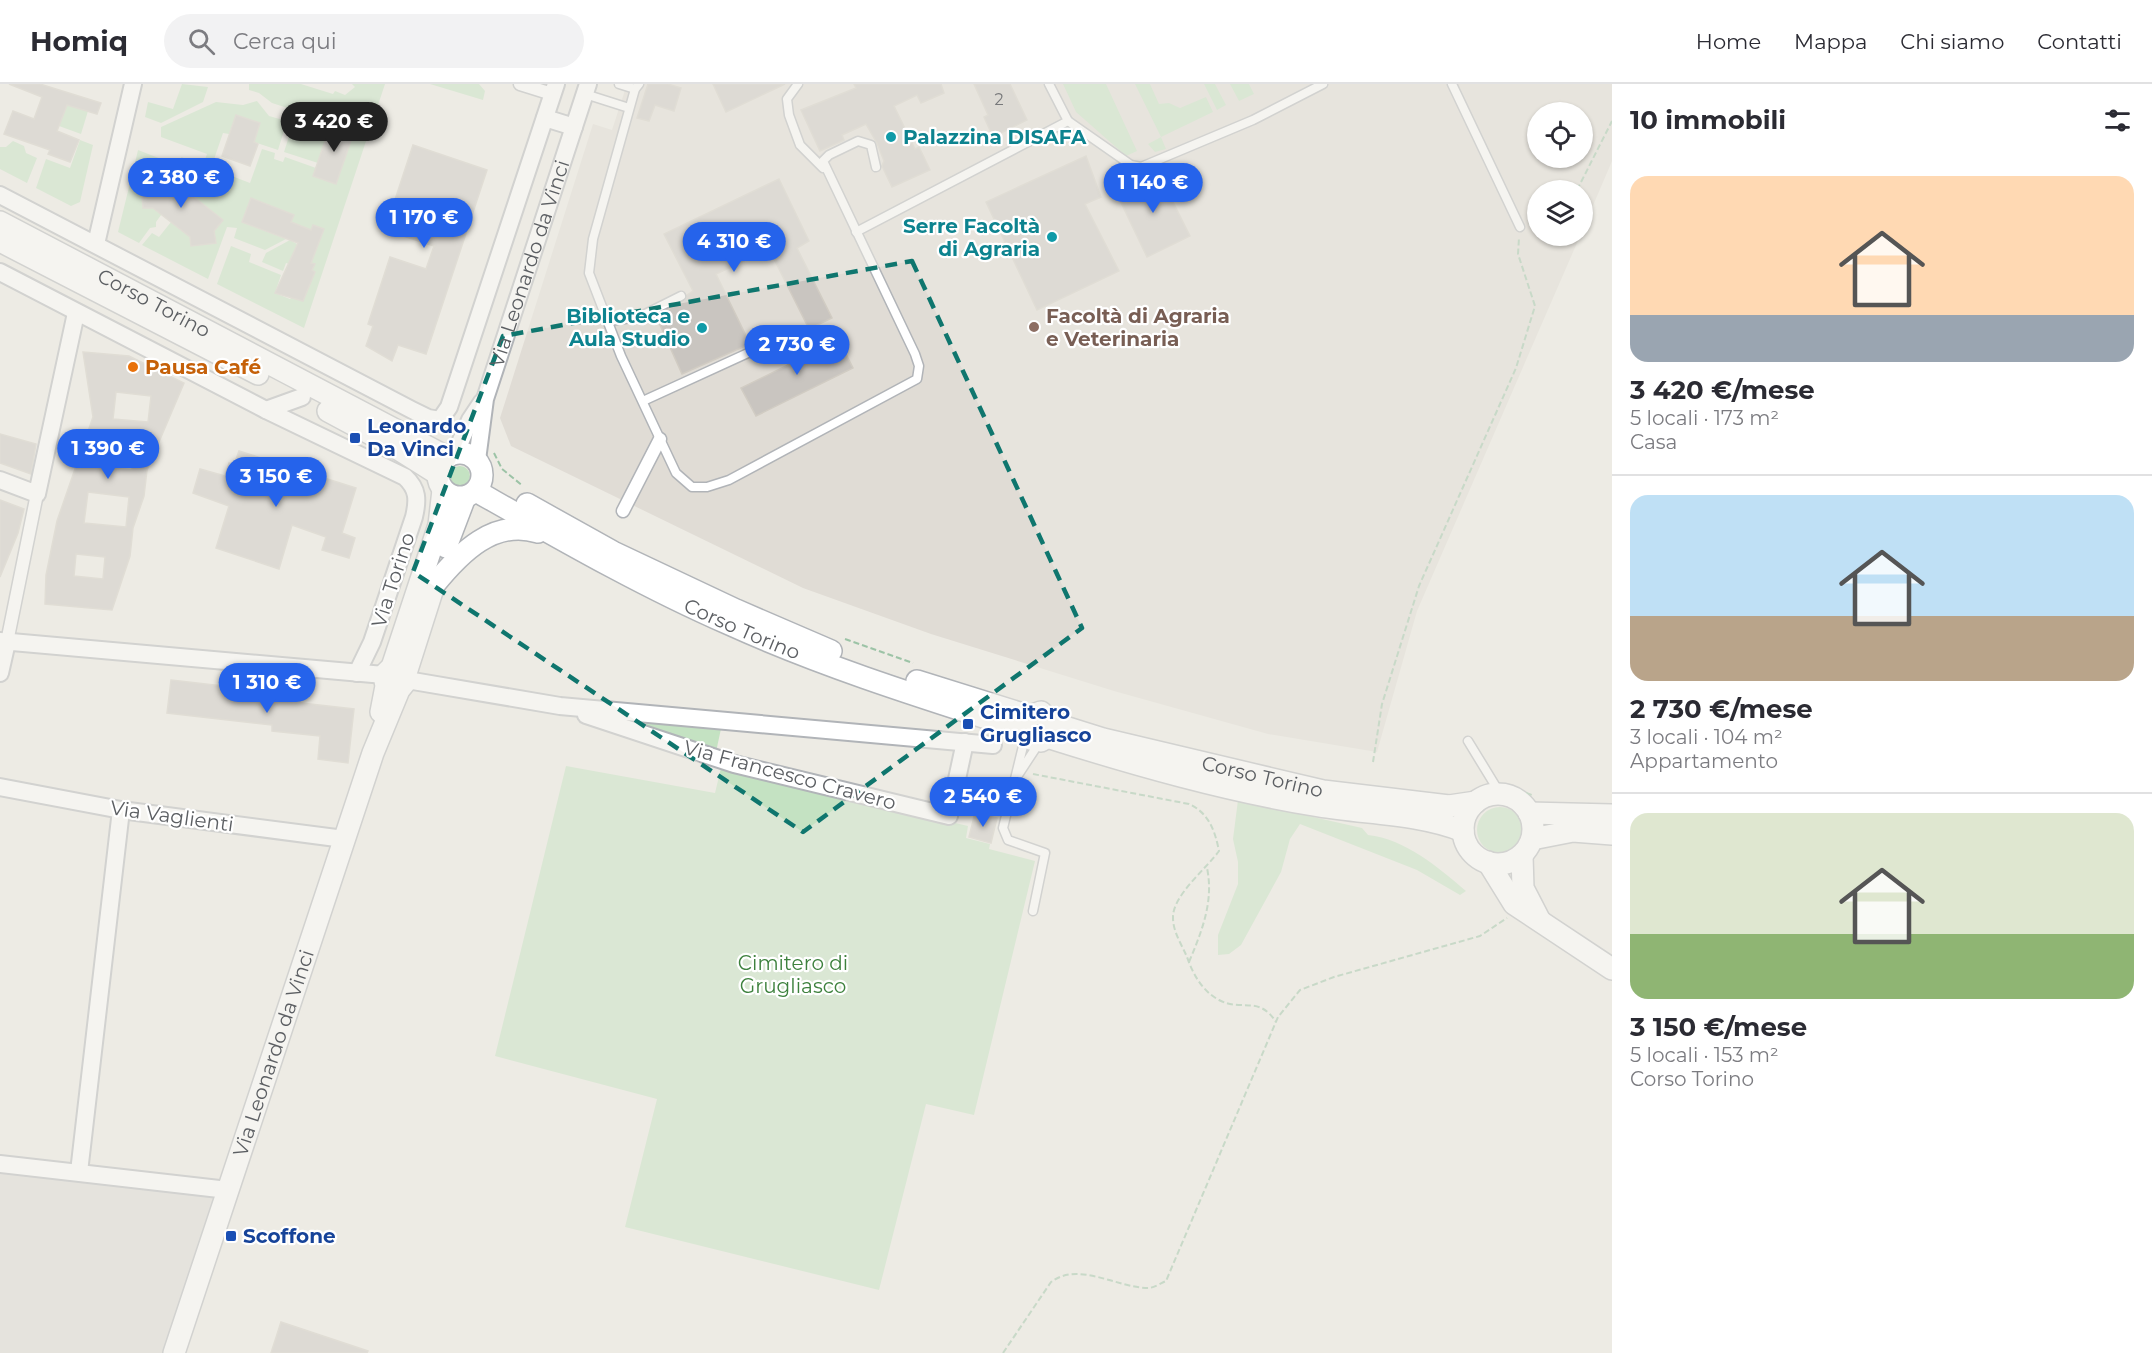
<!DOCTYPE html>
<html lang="it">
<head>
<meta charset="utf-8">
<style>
  :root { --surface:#fff; --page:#f2f2f3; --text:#2b2b33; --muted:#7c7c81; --line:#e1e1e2; --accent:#2563eb }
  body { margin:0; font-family:Montserrat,sans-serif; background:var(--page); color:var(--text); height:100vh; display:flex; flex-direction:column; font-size:22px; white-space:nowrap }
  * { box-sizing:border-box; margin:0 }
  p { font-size:20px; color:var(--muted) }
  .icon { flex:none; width:33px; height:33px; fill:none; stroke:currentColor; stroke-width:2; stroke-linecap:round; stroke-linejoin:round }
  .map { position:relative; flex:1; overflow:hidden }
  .side { display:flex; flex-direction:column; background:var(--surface); width:540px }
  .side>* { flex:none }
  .buttons { position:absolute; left:1527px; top:18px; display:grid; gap:12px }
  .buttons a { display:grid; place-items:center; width:66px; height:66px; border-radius:50%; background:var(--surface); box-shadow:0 2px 4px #0004; font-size:30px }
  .price { position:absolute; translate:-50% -51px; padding:0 14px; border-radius:21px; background:var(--accent); color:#fff; font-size:20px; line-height:39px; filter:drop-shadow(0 2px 3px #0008) }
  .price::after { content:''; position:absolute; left:50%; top:36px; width:18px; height:14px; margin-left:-9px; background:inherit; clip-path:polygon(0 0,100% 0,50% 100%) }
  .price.selected { background:#222; color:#fff }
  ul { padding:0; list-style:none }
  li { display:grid; align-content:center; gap:12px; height:318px; padding:0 18px }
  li+li { border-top:2px solid var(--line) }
  li span { display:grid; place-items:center; height:186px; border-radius:18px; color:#555 }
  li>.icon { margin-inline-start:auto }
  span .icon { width:108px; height:108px; fill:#fffc; stroke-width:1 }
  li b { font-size:26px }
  h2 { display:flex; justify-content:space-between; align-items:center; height:72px; padding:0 18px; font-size:26px }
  header { display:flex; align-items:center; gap:36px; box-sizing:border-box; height:84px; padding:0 30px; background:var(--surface); border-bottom:2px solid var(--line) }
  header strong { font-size:28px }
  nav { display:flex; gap:33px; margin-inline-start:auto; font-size:21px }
  .search { width:420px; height:54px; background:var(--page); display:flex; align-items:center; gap:15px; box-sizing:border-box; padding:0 21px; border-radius:33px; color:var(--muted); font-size:22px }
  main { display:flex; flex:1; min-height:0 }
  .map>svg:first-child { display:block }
  .industrial { fill:#dcdad6 }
  .education { fill:#e0dcd5; fill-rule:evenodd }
  .green { fill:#c4e2c2 }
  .building { fill:#c9c5c0; stroke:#d1ccc3; stroke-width:1.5; fill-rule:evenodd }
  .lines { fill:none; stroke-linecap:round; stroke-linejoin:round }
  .service-casing { stroke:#b1b4b8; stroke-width:11 }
  .pedestrian-casing { stroke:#b1b4b8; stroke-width:15 }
  .minor-casing { stroke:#b1b4b8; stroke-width:20 }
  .tertiary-casing { stroke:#b1b4b8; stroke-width:24 }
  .path { stroke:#9cc3a6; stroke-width:2; stroke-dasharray:6 3; stroke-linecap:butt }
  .service { stroke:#fff; stroke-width:8 }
  .pedestrian { stroke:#fff; stroke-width:12 }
  .minor { stroke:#fff; stroke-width:16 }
  .tertiary { stroke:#fff; stroke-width:21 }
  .marked { fill:none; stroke:#0f766e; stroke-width:4.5; stroke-dasharray:12 8; stroke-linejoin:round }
  .culture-dot { fill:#0f9aa8; stroke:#fff; stroke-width:2 }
  .education-dot { fill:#8d6e63; stroke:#fff; stroke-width:2 }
  .food-dot { fill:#e8710a; stroke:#fff; stroke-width:2 }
  .transit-dot { fill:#1a4fb4; stroke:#fff; stroke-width:2 }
  .labels { text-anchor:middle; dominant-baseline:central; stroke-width:4.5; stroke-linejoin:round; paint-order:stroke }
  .number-label { font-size:16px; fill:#77787a }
  .culture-label { font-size:20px; font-weight:bold; fill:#0d838f; stroke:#fff; text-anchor:end }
  .street-label { font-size:20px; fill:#5c5f63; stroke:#fff }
  .education-label { font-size:20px; font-weight:bold; fill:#785e54; stroke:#fff; text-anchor:start }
  .food-label { font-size:20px; font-weight:bold; fill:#c56008; stroke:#fff; text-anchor:start }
  .transit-label { font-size:20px; font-weight:bold; fill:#164399; stroke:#fff; text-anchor:start }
  .park-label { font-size:20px; fill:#3d813d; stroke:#fff }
</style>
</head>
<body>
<header>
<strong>Homiq</strong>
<div class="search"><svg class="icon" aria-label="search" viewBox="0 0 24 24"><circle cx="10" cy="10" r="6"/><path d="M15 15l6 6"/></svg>Cerca qui</div>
<nav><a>Home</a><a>Mappa</a><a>Chi siamo</a><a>Contatti</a></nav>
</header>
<main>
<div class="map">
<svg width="1612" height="1269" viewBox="0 0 1612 1269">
  <rect width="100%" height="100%" fill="#edebe4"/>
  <polygon class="industrial" points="0,1084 222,1110 169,1269 0,1269"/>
  <path class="education" d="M627 0H1612V77L1583 145 1582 106H1538V152H1580L1417 527 1377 668 1268 650 1114 607 931 550 803 504 511 362 500 334 593 40 612 46ZM1538 28H1582V74H1538Z"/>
  <g class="green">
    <polygon points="182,0 208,3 203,18 161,39 145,33 148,18 173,25"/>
    <polygon points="249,0 301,0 333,10 335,7 345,11 355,3 352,0 385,0 304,244 217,200 231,162 251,170 249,178 281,191 275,209 290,215 315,188 312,186 315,180 311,179 324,145 313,141 311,146 296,140 290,141 293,131 251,114 242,138 286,155 265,166 234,154 237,144 227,143 208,195 142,161 152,149 159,153 171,138 182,147 185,144 189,148 191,162 214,147 223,136 161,86 152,98 141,99 143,124 159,123 164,127 156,138 156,143 150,144 139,159 118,148 140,58 138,66 187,85 181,73 203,81 207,70 161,53 161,43 216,18 243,21 257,17 269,32 287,37 278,66 254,58 260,39 236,31 229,50 223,49 211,84 250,99 262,65 275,69 274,75 283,78 285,73 316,84 336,100 358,36 331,28 327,41 305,34 306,30 272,19 259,9 249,6"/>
    <polygon points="430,0 479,0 485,7 483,16"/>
    <polygon points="1063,0 1106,0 1137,67 1126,72 1076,28"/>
    <polygon points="1135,0 1150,0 1159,20 1169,19 1180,24 1206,13 1213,28 1161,53 1166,65 1155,68 1148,60 1161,53"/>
    <polygon points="1204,0 1215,0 1226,21 1217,26"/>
    <polygon points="1230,0 1249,0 1254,10 1239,17"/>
    <polygon points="67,21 88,27 81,50 59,42"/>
    <polygon points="305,38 329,46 318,79 284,68 293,40 303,43"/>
    <polygon points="80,56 93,61 80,118 71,122 36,104 46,75 70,84"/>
    <polygon points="13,57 24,62 26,69 37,74 27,99 0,85 0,63 6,63"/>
    <polygon points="290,156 297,160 289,180 286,179 283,187 262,178 266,169"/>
    <circle cx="460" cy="392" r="10"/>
    <polygon points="616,632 722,640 716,668"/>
    <polygon points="566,682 715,709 721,684 968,742 966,754 990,760 989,765 1035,777 974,1031 926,1020 879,1206 625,1143 657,1015 495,972"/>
    <path d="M1238 716 1362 744 1368 751C1405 755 1438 783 1466 807L1460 811 1417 786 1300 740 1290 755 1281 788 1241 861 1229 870 1218 871V851L1238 800V778L1233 755Z"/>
    <circle cx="1500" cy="746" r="23"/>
  </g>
  <g class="building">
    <polygon points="9,0 40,0 101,19 97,30 67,21 57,47 79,56 70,78 48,70 50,66 4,50 13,27 34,35 42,13"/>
    <polygon points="648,0 668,0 681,4 674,27 655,21 649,37 637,34"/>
    <polygon points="713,0 785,0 726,28"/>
    <polygon points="854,0 941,0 944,9 921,19 917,11 894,22 915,65 919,63 930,86 892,103 882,82 884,77 877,59 866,40 842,51 844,56 820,67 801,26 856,4"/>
    <polygon points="974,0 1010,0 1027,36 993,53 984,33 988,31"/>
    <polygon points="236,31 260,39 254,58 258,60 250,82 222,72"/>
    <polygon points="332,37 355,45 336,100 313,92"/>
    <polygon points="413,61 487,86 426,270 398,261 392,277 366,262 373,242 368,240 390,173 426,185 434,162 385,146"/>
    <polygon points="1086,72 1101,113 1085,120 1119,187 1037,226 986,118"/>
    <polygon points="161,87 223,136 214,147 216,159 191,162 190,153 153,124 143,124 141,99 152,98"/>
    <polygon points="1158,88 1190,152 1147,173 1116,108"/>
    <polygon points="779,95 809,157 797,164 832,234 809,245 769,165 716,190 750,260 682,290 656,232 684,217 687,211 693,207 664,150"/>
    <polygon points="251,114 294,131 291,138 311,146 313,141 324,145 311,179 315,180 312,186 315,188 303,217 275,209 298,159 242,138"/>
    <polygon points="839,256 853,284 756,332 741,304 788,281 781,267 798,259 805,273"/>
    <path d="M83 268 129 272 184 299 147 386 144 412 133 444 130 472 112 526 45 520 46 491 57 437 93 333ZM116 308 151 312 148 338 113 335ZM105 360 134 362 132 386 103 383ZM88 408 129 413 126 443 84 439ZM76 470 105 473 103 495 74 492Z"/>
    <polygon points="0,350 36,360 31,390 0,379"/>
    <polygon points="239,367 356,404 342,449 355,454 349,474 322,466 326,453 292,441 279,485 216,464 229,422 193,409 200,385 225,392 229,379 234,381"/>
    <polygon points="0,416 24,425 18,449 0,493"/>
    <polygon points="171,596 276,608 275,616 354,625 348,679 318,675 320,652 272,647 272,641 167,629"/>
    <polygon points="975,729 997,734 991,759 969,753"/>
    <polygon points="281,1238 368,1267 367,1269 271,1269"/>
  </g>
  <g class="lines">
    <g class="service-casing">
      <g id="service">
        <polyline points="619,0 635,5"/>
        <polyline points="639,0 635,5 593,155 589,189 621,272 676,389 692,403 707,403 729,396 917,295 919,282 915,270 823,77 829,71 858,57 871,61 876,83"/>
        <polyline points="798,0 787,15 789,31 800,61 823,84"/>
        <polyline points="1452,0 1520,143"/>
        <polyline points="585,10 629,24"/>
        <polyline points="1068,37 1131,81 1141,83 1253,36 1323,0"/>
        <polyline points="856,148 1068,37 1049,0"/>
        <polyline points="609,237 639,233 681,212"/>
        <polyline points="643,317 783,253"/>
        <polyline points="1025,654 1003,744 1008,756 1045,769 1033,827"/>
        <polyline points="1468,657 1501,711"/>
        <polyline points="1018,691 1039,659"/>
      </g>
    </g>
    <g class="pedestrian-casing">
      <g id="pedestrian">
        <polyline points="520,0 552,10"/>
        <polyline points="623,427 660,355"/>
        <polyline points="7,558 37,410"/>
      </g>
    </g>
    <g class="minor-casing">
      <g id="minor">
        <polyline points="545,34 574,43"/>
        <polyline points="0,111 412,326 428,334 440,336 449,323 556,0"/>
        <polyline points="96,160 133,0"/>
        <path d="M0 188 266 326 405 393C418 405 418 416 414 433L372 558 357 589"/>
        <polyline points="266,326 302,313"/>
        <polyline points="455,370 470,336 482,318"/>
        <path id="s1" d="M477 376 485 315 588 0"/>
        <polyline points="0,396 37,410 76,229"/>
        <polyline points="0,557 384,591"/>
        <polyline points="0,589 7,558"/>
        <polyline points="407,596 560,622 993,661"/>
        <polyline points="586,631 734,680 949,732 965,658"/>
        <polyline points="0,703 121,726 344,755"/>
        <polyline points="0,1080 228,1106"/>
        <polyline points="79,1088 121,726"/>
      </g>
    </g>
    <g class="tertiary-casing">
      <g id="tertiary">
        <path id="s2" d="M0 138 447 373"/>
        <polyline points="0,157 258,290"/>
        <polyline points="328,327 395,363 438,390"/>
        <circle cx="460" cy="391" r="22"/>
        <path id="s3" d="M476 407C559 454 642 502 729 540 824 583 924 614 1024 646"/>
        <polyline points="527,420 613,468 736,526 831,567"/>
        <polyline points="446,463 465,413"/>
        <path d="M434 501C460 469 494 434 538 448"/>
        <polyline points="406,589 435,498"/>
        <polyline points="917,597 1029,632"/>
        <polyline points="381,628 386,602 384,591 392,583 439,441 443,406"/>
        <path id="s4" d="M1052 639 1050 651 1041 657 1030 655 1024 646 1027 633 1041 628 1052 639 1103 655 1323 707 1449 722 1476 718"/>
        <path d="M1047 653C1136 681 1227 707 1319 722 1366 730 1418 729 1463 747"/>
        <circle cx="1498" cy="745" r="35"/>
        <polyline points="1529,729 1612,731"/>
        <polyline points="1532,755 1573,747 1612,750"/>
        <polyline points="1522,772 1523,804 1539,835"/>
        <polyline points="1488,778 1514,820 1612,885"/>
        <path id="s5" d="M174 1269 373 669 399 606 407 596 402 585 392 583"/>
      </g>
    </g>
    <g class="path">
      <polyline points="1577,106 1612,37"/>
      <polyline points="1529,140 1538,136"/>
      <polyline points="494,369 502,385 523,402"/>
      <polyline points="845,555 913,579"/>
      <polyline points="1373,678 1382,620 1419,502 1516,284 1535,222 1518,170 1519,154"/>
      <path d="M1033 690 1189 720C1209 729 1215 747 1219 767 1206 785 1172 812 1173 834 1173 848 1182 861 1187 873 1193 890 1202 907 1219 916 1241 928 1259 911 1276 938"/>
      <polyline points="1509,703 1532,711"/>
      <path d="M1189 878C1202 847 1214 817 1207 784"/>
      <path d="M1003 1269 1051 1198C1079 1177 1117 1204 1148 1204 1154 1204 1161 1199 1166 1197L1278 933 1300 906 1334 893 1480 852 1507 834"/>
    </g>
    <use href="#service" class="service"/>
    <use href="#pedestrian" class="pedestrian"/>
    <use href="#minor" class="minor"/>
    <use href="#tertiary" class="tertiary"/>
  </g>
  <path d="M0 0H1612V1269H0ZM912 177 1082 544 803 748 413 488 503 252Z" fill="#edebe4" fill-opacity=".55" fill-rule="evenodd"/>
  <path class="marked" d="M912 177 1082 544 803 748 413 488 503 252Z"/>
  <g class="culture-dot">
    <circle cx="891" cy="53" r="6"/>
    <circle cx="1052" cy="153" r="6"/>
    <circle cx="702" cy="244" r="6"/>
  </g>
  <circle class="education-dot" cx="1034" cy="243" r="6"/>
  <circle class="food-dot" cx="133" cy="283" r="6"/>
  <g class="transit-dot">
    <rect x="349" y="348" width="12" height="12" rx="3"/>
    <rect x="962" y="634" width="12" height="12" rx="3"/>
    <rect x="225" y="1146" width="12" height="12" rx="3"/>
  </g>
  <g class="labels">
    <g class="number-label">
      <text x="999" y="15">2</text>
    </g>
    <g class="culture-label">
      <text x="903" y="53" text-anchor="start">Palazzina DISAFA</text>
      <text x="1040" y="142">Serre Facoltà<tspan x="1040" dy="23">di Agraria</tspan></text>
      <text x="690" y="232">Biblioteca e<tspan x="690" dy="23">Aula Studio</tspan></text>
    </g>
    <g class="street-label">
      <text stroke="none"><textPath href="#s1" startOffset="204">Via Leonardo da Vinci</textPath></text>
      <text stroke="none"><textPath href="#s2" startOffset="174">Corso Torino</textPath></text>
      <text transform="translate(393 496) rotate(-72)">Via Torino</text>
      <text stroke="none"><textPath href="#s3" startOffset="300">Corso Torino</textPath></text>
      <text transform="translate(790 691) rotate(15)">Via Francesco Cravero</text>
      <text stroke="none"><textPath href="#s4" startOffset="306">Corso Torino</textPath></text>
      <text transform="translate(172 732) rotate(8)">Via Vaglienti</text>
      <text stroke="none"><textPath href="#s5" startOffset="316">Via Leonardo da Vinci</textPath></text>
    </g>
    <g class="education-label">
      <text x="1046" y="232">Facoltà di Agraria<tspan x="1046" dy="23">e Veterinaria</tspan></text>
    </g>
    <g class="food-label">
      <text x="145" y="283">Pausa Café</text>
    </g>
    <g class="transit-label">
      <text x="367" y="342">Leonardo<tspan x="367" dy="23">Da Vinci</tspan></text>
      <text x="980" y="628">Cimitero<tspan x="980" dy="23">Grugliasco</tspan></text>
      <text x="243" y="1152">Scoffone</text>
    </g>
    <g class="park-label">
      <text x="793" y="879">Cimitero di<tspan x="793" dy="23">Grugliasco</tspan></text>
    </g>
  </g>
</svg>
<div class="buttons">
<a><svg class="icon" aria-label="locate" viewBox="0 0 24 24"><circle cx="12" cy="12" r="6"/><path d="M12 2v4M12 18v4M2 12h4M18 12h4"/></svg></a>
<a><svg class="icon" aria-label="layers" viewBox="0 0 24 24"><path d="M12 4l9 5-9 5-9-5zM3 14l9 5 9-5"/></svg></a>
</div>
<b class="price selected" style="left:334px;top:69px">3 420 €</b>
<b class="price" style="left:181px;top:125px">2 380 €</b>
<b class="price" style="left:1153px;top:130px">1 140 €</b>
<b class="price" style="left:424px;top:165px">1 170 €</b>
<b class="price" style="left:734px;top:189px">4 310 €</b>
<b class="price" style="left:797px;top:292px">2 730 €</b>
<b class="price" style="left:108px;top:396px">1 390 €</b>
<b class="price" style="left:276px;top:424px">3 150 €</b>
<b class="price" style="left:267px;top:630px">1 310 €</b>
<b class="price" style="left:983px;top:744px">2 540 €</b>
</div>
<section class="side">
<h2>10 immobili<svg class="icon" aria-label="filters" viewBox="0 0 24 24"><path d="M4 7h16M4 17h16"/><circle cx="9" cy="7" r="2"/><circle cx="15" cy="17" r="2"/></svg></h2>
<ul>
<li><span style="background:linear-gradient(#ffd9b3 75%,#9aa5b1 0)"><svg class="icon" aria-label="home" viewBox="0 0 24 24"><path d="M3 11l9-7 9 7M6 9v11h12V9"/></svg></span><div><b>3 420 €/mese</b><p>5 locali · 173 m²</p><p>Casa</p></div></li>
<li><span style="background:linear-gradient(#bfe0f5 65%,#b9a48a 0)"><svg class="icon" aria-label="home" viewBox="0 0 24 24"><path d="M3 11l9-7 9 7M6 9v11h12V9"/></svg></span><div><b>2 730 €/mese</b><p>3 locali · 104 m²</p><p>Appartamento</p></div></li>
<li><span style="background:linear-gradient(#dfe7d0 65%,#8fb573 0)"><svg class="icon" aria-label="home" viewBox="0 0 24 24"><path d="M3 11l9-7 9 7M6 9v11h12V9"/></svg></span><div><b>3 150 €/mese</b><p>5 locali · 153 m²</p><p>Corso Torino</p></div></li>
</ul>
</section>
</main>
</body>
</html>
